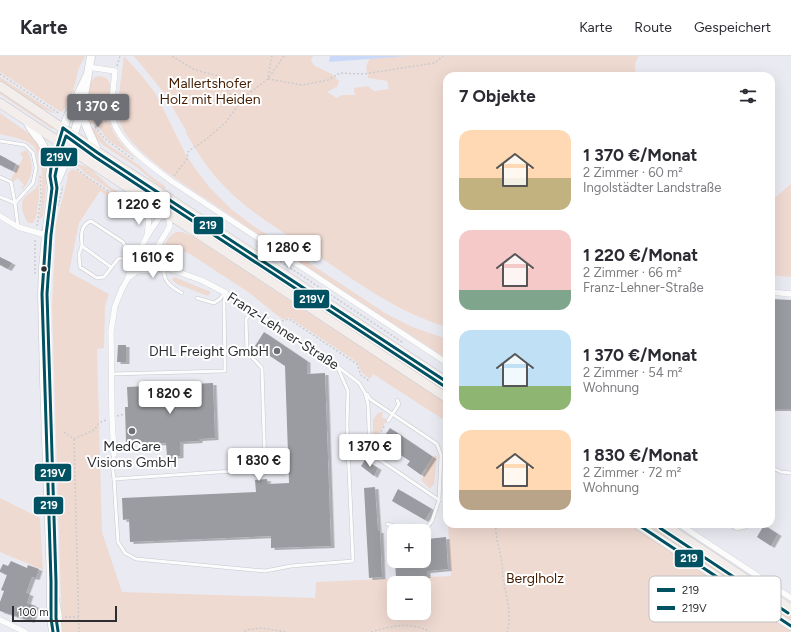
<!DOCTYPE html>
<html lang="de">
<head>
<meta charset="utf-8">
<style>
  :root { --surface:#fff; --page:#f2f2f3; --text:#2b2b33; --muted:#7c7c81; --line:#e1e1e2; --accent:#6f7075 }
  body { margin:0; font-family:Figtree,sans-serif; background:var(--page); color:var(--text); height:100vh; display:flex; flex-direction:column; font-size:15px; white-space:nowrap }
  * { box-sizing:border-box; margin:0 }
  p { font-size:13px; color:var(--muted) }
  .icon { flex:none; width:22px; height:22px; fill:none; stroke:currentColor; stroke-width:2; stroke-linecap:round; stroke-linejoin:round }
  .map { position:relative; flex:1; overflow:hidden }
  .drawer { position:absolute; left:443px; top:16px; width:332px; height:456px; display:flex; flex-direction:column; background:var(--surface); border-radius:12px; box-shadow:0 4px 16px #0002 }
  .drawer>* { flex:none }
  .tools { position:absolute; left:387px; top:468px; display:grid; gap:8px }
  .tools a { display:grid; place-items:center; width:44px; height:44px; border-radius:8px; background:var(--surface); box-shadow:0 4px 16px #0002; font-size:20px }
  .scale { position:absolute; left:12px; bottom:10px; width:105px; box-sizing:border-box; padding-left:4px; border:2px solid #2d2e32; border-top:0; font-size:11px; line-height:14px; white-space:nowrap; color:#2d2e32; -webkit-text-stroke:3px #fff; paint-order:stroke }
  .price { position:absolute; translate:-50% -34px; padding:0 9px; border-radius:4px; background:#fff; color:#222; font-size:13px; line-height:26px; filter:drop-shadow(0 1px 2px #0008) }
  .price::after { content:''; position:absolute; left:50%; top:24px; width:12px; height:9px; margin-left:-6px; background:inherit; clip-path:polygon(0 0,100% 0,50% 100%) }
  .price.current { background:var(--accent); color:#fff }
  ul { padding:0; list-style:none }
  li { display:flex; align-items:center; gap:12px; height:100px; padding:0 16px }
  li span { display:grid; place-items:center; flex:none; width:112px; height:80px; border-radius:12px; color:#555 }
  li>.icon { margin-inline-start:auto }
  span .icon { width:48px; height:48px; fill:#fffc; stroke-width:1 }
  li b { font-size:17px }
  h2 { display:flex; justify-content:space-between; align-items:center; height:48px; padding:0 16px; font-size:17px }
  header { display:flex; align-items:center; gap:24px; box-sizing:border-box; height:56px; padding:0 20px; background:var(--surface); border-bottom:1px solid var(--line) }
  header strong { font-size:19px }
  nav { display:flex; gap:22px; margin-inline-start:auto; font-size:14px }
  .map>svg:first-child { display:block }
  .green { fill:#efdad1; fill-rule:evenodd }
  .water { fill:#cbd9f9 }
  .building { fill:#9b9ca1; filter:url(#shadow) }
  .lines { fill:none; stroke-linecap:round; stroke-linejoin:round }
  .service-casing { stroke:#c6c7cc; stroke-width:4 }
  .minor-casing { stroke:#c6c7cc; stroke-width:6 }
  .secondary-casing { stroke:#c6c7cc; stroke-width:9 }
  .primary-casing { stroke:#c6c6c9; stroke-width:10 }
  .path { stroke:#cbcccd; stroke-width:1.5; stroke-dasharray:2 2; stroke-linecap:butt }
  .service { stroke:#fcfcfd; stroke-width:3 }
  .minor { stroke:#fcfcfd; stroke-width:5.5 }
  .secondary { stroke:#fcfcfd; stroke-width:8 }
  .primary { stroke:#f3eeec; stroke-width:9 }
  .bus-1-casing { stroke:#fff; stroke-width:6 }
  .bus-2-casing { stroke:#fff; stroke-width:6 }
  .bus-1 { stroke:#005262; stroke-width:3 }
  .bus-2 { stroke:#005262; stroke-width:3 }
  .bus-dot { fill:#2d2e32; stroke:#fff; stroke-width:1.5 }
  .poi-dot { fill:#6f7075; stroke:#fff; stroke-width:1.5 }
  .labels { text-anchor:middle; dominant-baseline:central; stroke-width:4; stroke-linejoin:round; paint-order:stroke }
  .park-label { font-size:14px; fill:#441c00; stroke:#fff }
  .street-label { font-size:14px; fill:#2d2e32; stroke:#fff }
  .poi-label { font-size:14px; fill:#2d2e32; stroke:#fff; text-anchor:end }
  .key { fill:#fff; stroke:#c0c0c2; stroke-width:1 }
  .key-label { font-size:11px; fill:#2d2e32 }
  .line-badge { stroke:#fff; stroke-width:1.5 }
  .badge-label { font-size:11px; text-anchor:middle; font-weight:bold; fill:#fff }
</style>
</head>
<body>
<header>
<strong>Karte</strong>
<nav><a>Karte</a><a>Route</a><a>Gespeichert</a></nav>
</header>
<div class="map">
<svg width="791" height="576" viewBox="0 0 791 576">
  <defs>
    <filter id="shadow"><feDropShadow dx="3.5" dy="2" stdDeviation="0" flood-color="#0004"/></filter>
  </defs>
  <rect width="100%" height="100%" fill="#eaebf2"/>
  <g class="green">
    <path d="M0 0H85C83 5 79 10 78 15 76 26 70 50 61 56L0 16Z"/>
    <path d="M124 0 142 20 156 38 185 97 194 111 210 132 231 153 252 169 385 257 410 270 447 283V303C373 254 299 207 227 157 198 137 160 115 136 90 125 79 119 69 117 53Z"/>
    <path d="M134 0H313L311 5 315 10 332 18 339 25 337 31 327 36 337 42 342 39H356L354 36V32L368 30 374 35 389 33 387 25 368 22 366 10 370 2 408 0H639C634 8 634 12 637 20H447V271C395 256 350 221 305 191 277 172 248 155 225 131 209 115 197 96 186 77L187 76 164 37Z"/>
    <path d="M97 20C117 20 109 39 108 52 108 58 108 64 111 70 116 84 127 94 138 104L107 83 99 72 94 68H88C85 54 84 27 97 20Z"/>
    <path d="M0 21 57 58C36 52 18 37 0 25Z"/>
    <polygon points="0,36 53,71 53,72 52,73 0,38"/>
    <path d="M0 57 31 79 42 94 38 96 39 143C37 151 38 160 33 167H28C24 161 19 149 24 142 29 136 35 136 38 128 38 120 39 95 33 90 25 82 10 81 0 78Z"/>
    <polygon points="91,71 95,73 107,88 140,110 148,118 166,131 164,134 153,125 138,112 103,89 96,82"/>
    <path d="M26 94C35 104 33 126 22 133L21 132 24 129 18 122 13 126 11 123 23 102 20 97Z"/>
    <path d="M44 98 48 115 43 160 39 164C43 142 42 123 41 101Z"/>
    <polygon points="76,108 85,110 91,113 109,130 139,150 144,157 144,159 127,145 86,118"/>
    <path d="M72 113 78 115 135 155 140 161 100 135 79 167 69 216 109 238 105 250 104 292 97 293 102 476 122 536 315 542 316 526 451 520 448 468H629L791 576H62L52 251 56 168 68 121 67 118ZM394 527H424V557H394Z"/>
    <polygon points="791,128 791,221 771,219 771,145"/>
    <polygon points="181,160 277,222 298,232 447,330 447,337"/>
    <path d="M176 176H182L192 180 447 348V366L373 318 370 323 362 317 357 306 290 262 282 263 248 236 190 198 181 194 165 200 163 197C164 188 168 180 176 176Z"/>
    <polygon points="174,221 211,236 208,240 177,228 172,224"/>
    <polygon points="383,356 382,361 387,364 377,380 373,380 373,363 378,357"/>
    <polygon points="435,399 437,400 434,428 430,433 421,424 427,414 426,412"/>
    <polygon points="0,442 40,462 43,514 0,496"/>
    <polygon points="646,468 656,468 791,557 791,565"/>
  </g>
  <polygon class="water" points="330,0 408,0 329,6"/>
  <g class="building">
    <polygon points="0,99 16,108 13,115 0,109"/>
    <polygon points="0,201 12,207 8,213 0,209"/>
    <polygon points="771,243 791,244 791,353 771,353"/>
    <polygon points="264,276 307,305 307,318 325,317 331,490 271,492 271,480 130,486 129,463 123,464 122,442 256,436 255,424 267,423 268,428 289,427 285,310 255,290"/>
    <polygon points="118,289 126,289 126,306 117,306"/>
    <polygon points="213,327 215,382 199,383 199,385 180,386 180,400 167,401 166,387 142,388 141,386 126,386 125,351 128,351 127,331"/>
    <polygon points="390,372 433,401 421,419 407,409 410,405 388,391 384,397 376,392"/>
    <polygon points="365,404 378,412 374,420 361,410"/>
    <polygon points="375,431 378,475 380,475 382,521 369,522 364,432"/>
    <polygon points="398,433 432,453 425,464 392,445"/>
    <polygon points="764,469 778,478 771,490 757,481"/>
    <polygon points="446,481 448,513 427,515 427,520 396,522 395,505 424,505 424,501 427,501 427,483"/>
    <polygon points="11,505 27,512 28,509 39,513 36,522 32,521 26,537 30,538 27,547 36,550 31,565 0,555 0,546 4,535 1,534 7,519 0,516 0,514 3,508 8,510"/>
  </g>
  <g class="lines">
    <g class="service-casing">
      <g id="service">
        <polyline points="0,85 25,89 33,97 36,112 33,127 15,147 18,171"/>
        <polyline points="0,121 11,126 15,147"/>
        <polyline points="0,141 15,147"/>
        <polyline points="82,190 111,211"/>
        <path d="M133 208 122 202 118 203 104 221 97 222 80 211C80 207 79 202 79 198 80 195 82 192 82 189 81 180 80 169 91 165L123 186 128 196 137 201"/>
        <path d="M164 211C162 225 171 231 182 237"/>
        <polyline points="226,237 337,310 359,327 365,337 368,348 370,397 439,444"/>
        <polyline points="197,242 214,247 220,243 224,238"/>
        <polyline points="111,318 225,315 224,246 226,237"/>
        <polyline points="367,338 370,343 437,388 441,399 439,444 432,465 424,475"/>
        <polyline points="388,365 399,348 397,344"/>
        <polyline points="114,398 112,408 114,423 265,413 262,312 247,296 246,263 253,254"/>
        <polyline points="771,411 781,416 791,417"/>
        <polyline points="114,423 118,486 125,497 136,503 265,515 291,510 353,505 347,369 348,335 337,310"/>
        <polyline points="387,468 417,475"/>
        <polyline points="728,468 737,473 746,471"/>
      </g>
    </g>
    <g class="minor-casing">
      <g id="minor">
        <path d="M88 11 115 15C114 29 111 44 112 58 115 85 150 109 170 124L447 307"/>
        <path d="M137 138C139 148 146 151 148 159 149 165 148 173 147 180"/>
        <polyline points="0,160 18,171 46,179"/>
        <polyline points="143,189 145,197 150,202 164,211 201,224 226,237"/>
        <polyline points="139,215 152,214 164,211"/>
        <path d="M128 222C148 209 158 190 170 170L168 159"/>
        <polyline points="771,236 791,238"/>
        <polyline points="114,398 112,362 111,275 115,250 122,233 128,222 130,215 147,180 159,162 168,159 176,147"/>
        <polyline points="679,468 791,542"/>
        <polyline points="0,564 25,576"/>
      </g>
    </g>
    <g class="secondary-casing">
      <g id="secondary">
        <path d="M82 55C84 70 93 82 98 97"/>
        <path d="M27 65C31 75 36 78 41 86 46 94 48 102 50 110"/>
        <polyline points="52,132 58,123 66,104 82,52 91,0"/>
        <polyline points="55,543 58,561 56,575"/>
        <polyline points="53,576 51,562 51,525 44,323 42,238 43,212 46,179 52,132 50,120 51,112 55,96 67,62 86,22"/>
      </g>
    </g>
    <g class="primary-casing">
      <g id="primary">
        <path d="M0 30C48 62 95 95 144 126L447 326"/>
        <polyline points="0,47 447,342"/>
        <polyline points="637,468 791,570"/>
        <polyline points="663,468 791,553"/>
      </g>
    </g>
    <g class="path">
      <polyline points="172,0 195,14 219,20 231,40 244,41"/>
      <polyline points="117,10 120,0"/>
      <polyline points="0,18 60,58"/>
      <polyline points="268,21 272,0"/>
      <polyline points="268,23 302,29 328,24 340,17 363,18 435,7 443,0"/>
      <polyline points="95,71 105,83 134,104"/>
      <polyline points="96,71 97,67 107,65"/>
      <polyline points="71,108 87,121 136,153 142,160"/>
      <polyline points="174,120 187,103 188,96 194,91 197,90 209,81 226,66 244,41 268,23 284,0"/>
      <polyline points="58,150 63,130"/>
      <polyline points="37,170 41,141 40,118"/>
      <polyline points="257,190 402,286"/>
      <polyline points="35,218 35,182"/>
      <polyline points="278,266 289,263 357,308 361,319 369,325"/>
      <polyline points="117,360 125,358"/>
      <polyline points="64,376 74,383"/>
      <polyline points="74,383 79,576"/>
      <polyline points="74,383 94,374 99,367 106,364"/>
      <polyline points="375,386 385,369"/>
      <path d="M496 468C495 480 499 490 501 502 503 510 502 518 504 527 507 545 512 558 507 576"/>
      <polyline points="65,561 78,561"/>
      <polyline points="245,576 246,574 261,572 287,576"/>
      <path d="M371 576C391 570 411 565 430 576"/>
    </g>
    <use href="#service" class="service"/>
    <use href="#minor" class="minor"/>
    <use href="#secondary" class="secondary"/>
    <use href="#primary" class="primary"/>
    <g class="bus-1-casing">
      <g id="bus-1">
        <polyline points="63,72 98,97 447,326"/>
        <polyline points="637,468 791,570"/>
        <polyline points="53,576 51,562 51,525 42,238 46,179 52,132 50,120 51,112 63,72"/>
      </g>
    </g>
    <g class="bus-2-casing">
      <g id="bus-2">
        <polyline points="660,472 788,557"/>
        <polyline points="58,575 56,562 56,525 47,238 51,179 57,132 55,120 60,97 66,80 95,101 444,330"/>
      </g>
    </g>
    <use href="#bus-1" class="bus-1"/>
    <use href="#bus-2" class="bus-2"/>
  </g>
  <circle class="bus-dot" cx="44" cy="213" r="3.5"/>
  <g class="poi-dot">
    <circle cx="277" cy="295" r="4"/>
    <circle cx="132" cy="375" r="4"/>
  </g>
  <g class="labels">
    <g class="park-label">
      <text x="210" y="27">Mallertshofer<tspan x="210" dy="16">Holz mit Heiden</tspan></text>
      <text x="535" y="522">Berglholz</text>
    </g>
    <g class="street-label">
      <text transform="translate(283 275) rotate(33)">Franz-Lehner-Straße</text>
    </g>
    <g class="poi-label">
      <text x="269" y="295">DHL Freight GmbH</text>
      <text x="132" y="390" text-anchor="middle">MedCare<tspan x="132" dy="16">Visions GmbH</tspan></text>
    </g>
  </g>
  <rect x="649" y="520" width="132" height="46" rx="6" class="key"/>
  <rect x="657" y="532" width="18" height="4" fill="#005262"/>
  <rect x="657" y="550" width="18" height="4" fill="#005262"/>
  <g class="key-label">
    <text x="682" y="538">219</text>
    <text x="682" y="556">219V</text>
  </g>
  <g class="line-badge">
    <rect x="40" y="91" width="38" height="20" rx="4" fill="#005262"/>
    <rect x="193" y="160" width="31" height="19" rx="4" fill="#005262"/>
    <rect x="293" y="233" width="37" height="20" rx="4" fill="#005262"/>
    <rect x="34" y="407" width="38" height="19" rx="4" fill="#005262"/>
    <rect x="33" y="440" width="31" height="19" rx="4" fill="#005262"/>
    <rect x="674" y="493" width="30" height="19" rx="4" fill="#005262"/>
  </g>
  <g class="badge-label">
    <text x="59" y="105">219V</text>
    <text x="208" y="173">219</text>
    <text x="312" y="247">219V</text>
    <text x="53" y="421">219V</text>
    <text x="49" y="453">219</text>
    <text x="689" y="506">219</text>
  </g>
</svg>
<div class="tools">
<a>+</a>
<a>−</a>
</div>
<div class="scale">100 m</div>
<b class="price current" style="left:98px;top:72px">1 370 €</b>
<b class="price" style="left:139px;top:170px">1 220 €</b>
<b class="price" style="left:289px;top:213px">1 280 €</b>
<b class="price" style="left:153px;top:223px">1 610 €</b>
<b class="price" style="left:170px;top:359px">1 820 €</b>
<b class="price" style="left:370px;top:412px">1 370 €</b>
<b class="price" style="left:259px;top:426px">1 830 €</b>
<section class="drawer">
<h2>7 Objekte<svg class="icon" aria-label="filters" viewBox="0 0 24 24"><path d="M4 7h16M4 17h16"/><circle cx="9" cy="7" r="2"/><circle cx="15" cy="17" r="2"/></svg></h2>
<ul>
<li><span style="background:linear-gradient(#ffd9b3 60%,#c2b280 0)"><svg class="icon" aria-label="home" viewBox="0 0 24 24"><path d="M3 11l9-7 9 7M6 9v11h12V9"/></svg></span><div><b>1 370 €/Monat</b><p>2 Zimmer · 60 m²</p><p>Ingolstädter Landstraße</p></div></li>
<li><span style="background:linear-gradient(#f6c9c9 75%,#7fa58c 0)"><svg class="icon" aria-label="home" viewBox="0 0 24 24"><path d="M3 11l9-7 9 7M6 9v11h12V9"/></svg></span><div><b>1 220 €/Monat</b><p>2 Zimmer · 66 m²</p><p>Franz-Lehner-Straße</p></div></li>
<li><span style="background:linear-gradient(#bfe0f5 70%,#8fb573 0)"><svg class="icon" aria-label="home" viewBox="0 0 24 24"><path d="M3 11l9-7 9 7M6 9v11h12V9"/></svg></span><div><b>1 370 €/Monat</b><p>2 Zimmer · 54 m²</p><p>Wohnung</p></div></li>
<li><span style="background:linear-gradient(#ffd9b3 75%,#b9a48a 0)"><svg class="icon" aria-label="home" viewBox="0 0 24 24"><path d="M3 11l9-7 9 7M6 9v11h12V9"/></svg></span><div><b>1 830 €/Monat</b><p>2 Zimmer · 72 m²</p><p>Wohnung</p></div></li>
</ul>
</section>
</div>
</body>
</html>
